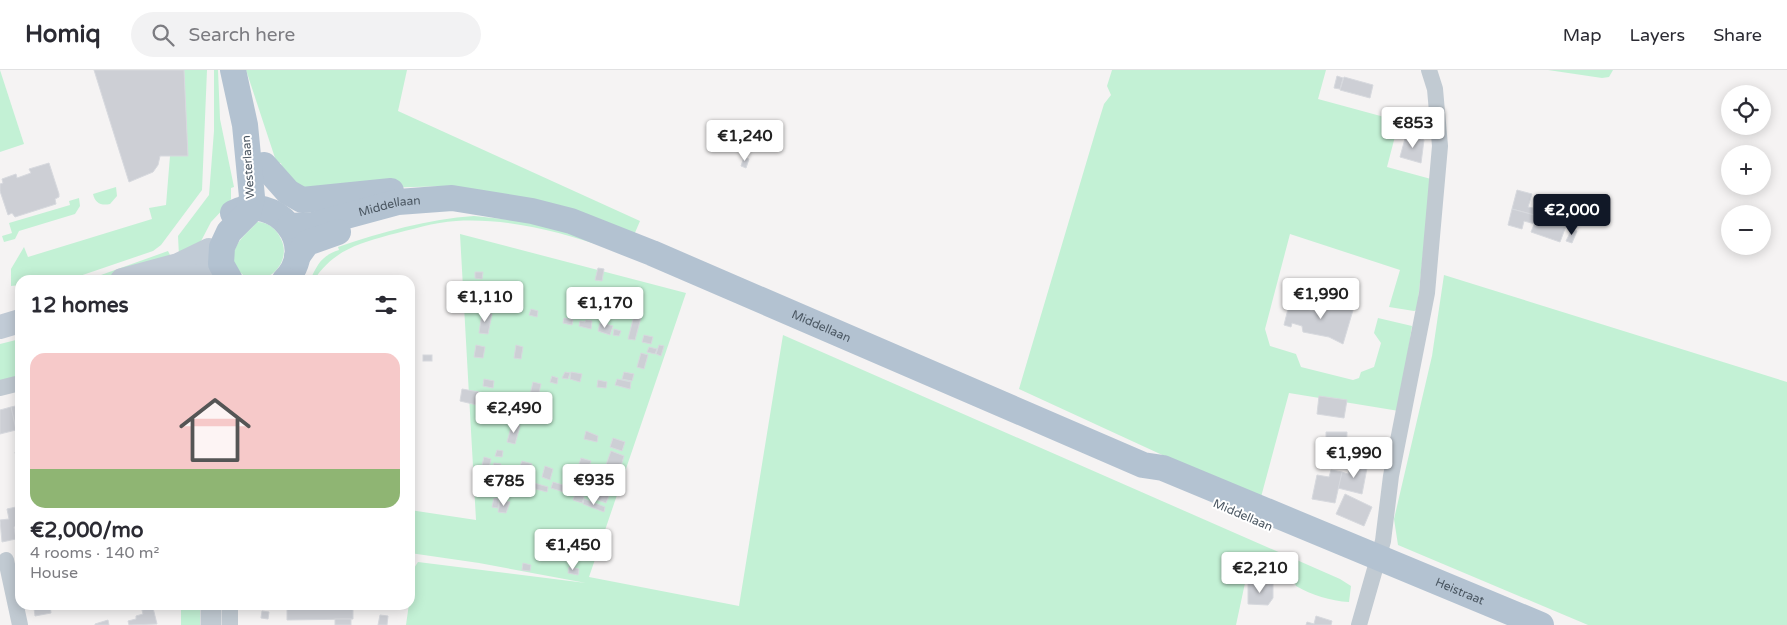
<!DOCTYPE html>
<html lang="en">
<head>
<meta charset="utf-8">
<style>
  :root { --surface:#fff; --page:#f2f2f3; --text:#2b2b33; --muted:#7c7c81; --line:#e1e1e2; --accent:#111827 }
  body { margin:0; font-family:"Varela Round",sans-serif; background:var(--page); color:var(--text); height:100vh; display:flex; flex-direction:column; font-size:19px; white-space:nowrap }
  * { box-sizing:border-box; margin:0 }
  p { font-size:16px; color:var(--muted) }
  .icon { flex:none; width:28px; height:28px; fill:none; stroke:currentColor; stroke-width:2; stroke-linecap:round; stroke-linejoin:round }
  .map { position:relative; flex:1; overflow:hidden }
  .sheet { position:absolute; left:15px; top:205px; width:400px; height:335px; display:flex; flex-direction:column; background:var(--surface); border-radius:15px; box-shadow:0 2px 12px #0003 }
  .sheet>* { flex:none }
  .buttons { position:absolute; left:1721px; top:15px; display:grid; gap:10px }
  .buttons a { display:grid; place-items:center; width:50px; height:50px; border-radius:50%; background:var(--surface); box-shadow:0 2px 12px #0003; font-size:25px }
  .price { position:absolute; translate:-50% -42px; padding:0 11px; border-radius:5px; background:#fff; color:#222; font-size:16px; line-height:32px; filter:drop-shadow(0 1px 2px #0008) }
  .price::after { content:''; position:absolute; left:50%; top:30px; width:15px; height:11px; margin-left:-8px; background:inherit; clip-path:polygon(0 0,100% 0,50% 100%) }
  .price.active { background:var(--accent); color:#fff }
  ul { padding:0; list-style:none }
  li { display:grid; align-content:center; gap:10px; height:265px; padding:0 15px }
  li+li { border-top:1px solid var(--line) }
  li span { display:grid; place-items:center; height:155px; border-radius:15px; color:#555 }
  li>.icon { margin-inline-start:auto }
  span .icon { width:90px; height:90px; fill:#fffc; stroke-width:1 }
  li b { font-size:21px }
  h2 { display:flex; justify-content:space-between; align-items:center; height:60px; padding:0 15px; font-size:21px }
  header { display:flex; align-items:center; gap:30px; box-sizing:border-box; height:70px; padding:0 25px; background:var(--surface); border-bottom:1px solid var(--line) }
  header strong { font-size:24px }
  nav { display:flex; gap:28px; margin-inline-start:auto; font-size:18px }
  .search { width:350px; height:45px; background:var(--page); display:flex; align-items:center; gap:12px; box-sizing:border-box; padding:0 18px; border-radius:28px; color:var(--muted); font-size:19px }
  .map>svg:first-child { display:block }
  .green { fill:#c3f1d5 }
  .building { fill:#cdcfd5; stroke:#d7d9de }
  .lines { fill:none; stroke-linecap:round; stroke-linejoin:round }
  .minor { stroke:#c1cad2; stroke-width:16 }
  .tertiary { stroke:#c1cad2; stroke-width:21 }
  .secondary { stroke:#c1cbd6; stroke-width:24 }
  .primary { stroke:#b3c2d1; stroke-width:26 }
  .labels { text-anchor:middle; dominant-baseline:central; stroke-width:4; stroke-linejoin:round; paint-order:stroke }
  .street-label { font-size:12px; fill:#4a5661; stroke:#fff }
</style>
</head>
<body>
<header>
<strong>Homiq</strong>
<div class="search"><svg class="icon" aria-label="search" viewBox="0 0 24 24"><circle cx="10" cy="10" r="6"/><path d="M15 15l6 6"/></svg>Search here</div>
<nav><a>Map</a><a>Layers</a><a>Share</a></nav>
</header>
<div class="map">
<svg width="1787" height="555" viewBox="0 0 1787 555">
  <rect width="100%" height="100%" fill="#f5f3f3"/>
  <g class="green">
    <polygon points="0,0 24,74 0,82"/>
    <polygon points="184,0 207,0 202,120 161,175 153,181 68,210 20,210 20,215 11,216 11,199 24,177 28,187 152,149 149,138 166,135 170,86 188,85"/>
    <polygon points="214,0 218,0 220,49 234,117 231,118 231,129 227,135 211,152 200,173 179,186 178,166 209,125 214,61"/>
    <polygon points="246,0 407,0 398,41 640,151 634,165 450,116 303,120 282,98 281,93 277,94"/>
    <polygon points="1112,0 1326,0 1318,29 1399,51 1387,97 1431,109 1417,240 1414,241 1389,237 1400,200 1290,164 1265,259 1270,276 1296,284 1301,297 1353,310 1359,308 1361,302 1374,297 1381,273 1374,263 1378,248 1412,256 1399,341 1289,323 1261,427 1171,389 1019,319 1096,60 1104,34 1111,25 1107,16"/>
    <polygon points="1548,0 1613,0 1609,7 1602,8"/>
    <path d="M116 117 117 126 110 134C101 136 95 133 93 124Z"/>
    <polygon points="79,128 80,136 75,144 19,161 15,169 4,172 2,166 12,163 9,153 70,135 69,131"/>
    <path d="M474 146 521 151 561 160 608 178C559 162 509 148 456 151 434 152 411 160 389 165 357 174 333 181 314 210H310C318 194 321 186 339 180L338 177C381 162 429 149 474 146Z"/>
    <path d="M257 152C268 152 277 159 281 169 295 197 255 227 236 197 233 192 232 184 235 179 240 167 250 161 257 152Z"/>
    <path d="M460 164 686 223 589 507 739 536 783 265 1340 509 1351 516 1349 532C1330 531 1312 525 1296 516L1290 501 1251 485 1236 555H406L414 498 418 492 586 513 479 493 410 483V440L476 450Z"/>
    <polygon points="168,181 173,191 105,210 87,210"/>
    <polygon points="1444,205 1787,312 1787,555 1588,555 1398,475 1394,449 1432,286"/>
    <polygon points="20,269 20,307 0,311 0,274"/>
    <rect x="181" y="535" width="19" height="20"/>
  </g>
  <g class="building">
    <polygon points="94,0 184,0 188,86 160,86 158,95 153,102 129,112"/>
    <polygon points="1337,6 1343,8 1340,19 1334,18"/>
    <polygon points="1344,7 1373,15 1370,28 1340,20"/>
    <polygon points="1398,53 1405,55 1403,61 1396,59"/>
    <polygon points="1406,65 1424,70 1421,93 1400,87"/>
    <polygon points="744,87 749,89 746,98 741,96"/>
    <polygon points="49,93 59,124 59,127 55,129 56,134 15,147 12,143 8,145 0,121 0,114 3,113 2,109 16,104 17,108 31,103 29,99"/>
    <polygon points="1517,120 1532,124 1528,137 1533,138 1535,133 1542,135 1538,146 1512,139"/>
    <polygon points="1547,127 1560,132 1554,151 1538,146"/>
    <polygon points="1512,139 1538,146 1535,154 1524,151 1522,159 1508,155"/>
    <polygon points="1537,147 1566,156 1560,172 1531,162"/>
    <polygon points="1572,159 1577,161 1572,173 1566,171"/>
    <polygon points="598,198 604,199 602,211 595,210"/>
    <polygon points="475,202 483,202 482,209 475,208"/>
    <polygon points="504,226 512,228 510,237 502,236"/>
    <polygon points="1317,230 1344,239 1353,240 1343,274 1329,267 1303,262 1302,256 1292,253 1291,257 1284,255 1289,235 1314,241"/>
    <polygon points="590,233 596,234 593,247 588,246"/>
    <polygon points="636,238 643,240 635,270 628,269"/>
    <polygon points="531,239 538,241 537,247 529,245"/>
    <polygon points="482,243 492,244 488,264 479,263"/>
    <polygon points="564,248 573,250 572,255 563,253"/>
    <polygon points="586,250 592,251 591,259 579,256 580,251 585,252"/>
    <polygon points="600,253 613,256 610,265 598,261"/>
    <polygon points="614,259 621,261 619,266 613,265"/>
    <polygon points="644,265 653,267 651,274 642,272"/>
    <polygon points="476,275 485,277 483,288 474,287"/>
    <polygon points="516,275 523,277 521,289 514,288"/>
    <polygon points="659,275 664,276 661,286 656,284"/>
    <polygon points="649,277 657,279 655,284 647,282"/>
    <polygon points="641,283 648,285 644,299 637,297"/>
    <rect x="423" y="285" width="9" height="6"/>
    <polygon points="565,302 570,303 568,309 562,308"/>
    <polygon points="571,302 582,304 580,312 570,309"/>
    <polygon points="624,302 634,304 632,311 622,309"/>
    <polygon points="552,306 558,308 557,314 550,312"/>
    <polygon points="484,309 494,311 493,318 483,316"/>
    <polygon points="617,309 631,312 630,319 615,315"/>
    <polygon points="598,310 607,312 606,318 597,317"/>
    <polygon points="533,312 541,314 537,331 529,329"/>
    <polygon points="462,319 479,322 477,335 460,331"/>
    <polygon points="1319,326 1347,330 1344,348 1317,344"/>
    <polygon points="20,335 20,359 16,360 11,337"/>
    <polygon points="11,337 16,360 0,364 0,340"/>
    <polygon points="512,354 520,356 515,374 507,372"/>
    <polygon points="586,361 598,366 597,372 584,369"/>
    <polygon points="1326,362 1347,362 1346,396 1326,396"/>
    <polygon points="613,368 625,372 622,381 610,377"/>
    <polygon points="497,380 503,381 502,387 495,386"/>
    <polygon points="20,381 20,403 15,382"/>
    <polygon points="611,381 624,386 620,399 606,395"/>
    <polygon points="484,387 491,389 488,402 481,400"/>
    <polygon points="581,388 591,391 588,400 578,397"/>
    <polygon points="522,391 532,394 531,399 520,396"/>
    <polygon points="494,393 501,394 498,405 491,404"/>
    <polygon points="1350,394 1367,398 1362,424 1338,418 1342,402 1348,404"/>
    <polygon points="519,396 526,398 524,405 517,404"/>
    <polygon points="545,396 553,399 550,410 542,407"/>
    <polygon points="505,400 515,403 512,411 503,407"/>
    <polygon points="1331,400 1342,402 1335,433 1312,429 1317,405 1329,407"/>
    <polygon points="553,412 566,416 564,422 551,418"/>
    <polygon points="534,413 548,417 547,422 532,418"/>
    <polygon points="592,414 611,420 606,433 593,428 594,425 589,423"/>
    <polygon points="575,424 584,427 582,433 573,430"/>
    <polygon points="1345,424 1372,437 1364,456 1336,444"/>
    <polygon points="494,428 499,429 498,438 492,437"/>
    <polygon points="584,429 605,437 604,442 583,434"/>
    <polygon points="500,431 510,432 506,443 498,442"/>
    <polygon points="16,437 20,455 14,457 16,469 2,472 0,450 9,449 7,439"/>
    <polygon points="574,462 580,463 579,470 572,469"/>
    <polygon points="523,493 531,495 530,501 522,500"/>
    <polygon points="569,497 579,499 578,505 568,503"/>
    <polygon points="1248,513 1273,514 1273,528 1268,535 1248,534"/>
    <polygon points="50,535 51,543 35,546 34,538"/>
    <polygon points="287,535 353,535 353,549 287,550"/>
    <polygon points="153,538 157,554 129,555 128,551 136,549 136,546 143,544 142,540"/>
    <polygon points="262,541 269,542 268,549 261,548"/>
    <polygon points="380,545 388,546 387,555 378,555"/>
    <polygon points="1316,546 1332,551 1331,555 1306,555 1307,552 1314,554"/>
    <rect x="335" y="549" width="16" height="6"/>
    <polygon points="108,550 109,555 95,555 95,554"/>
  </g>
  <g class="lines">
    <g class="minor">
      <polyline points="0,318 20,313"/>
      <polyline points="6,490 20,555"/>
      <polyline points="230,535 230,555"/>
      <polyline points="1359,555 1383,471 1391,406 1427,223 1440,76 1435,19 1429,0"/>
    </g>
    <polyline class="tertiary" points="211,535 211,555"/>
    <g class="secondary">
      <polyline points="122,210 178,195 209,180"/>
      <polyline points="184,210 212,203"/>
      <polyline points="0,257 20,251"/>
    </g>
    <g class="primary">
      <polyline points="264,95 288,122 302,130 391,121"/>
      <path d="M233 143C276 121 320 175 285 210"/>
      <path id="s1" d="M290 156 313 155 398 132 452 128 532 141 571 151 652 183 1143 395 1163 398 1541 555"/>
      <polyline points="297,187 307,173 338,162"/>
      <polyline points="230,210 221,194 222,177 229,162 248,143 252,127 245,55 233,0"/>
    </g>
  </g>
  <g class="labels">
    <g class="street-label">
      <text transform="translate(248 97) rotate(-94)">Westerlaan</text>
      <text stroke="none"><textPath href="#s1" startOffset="102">Middellaan</textPath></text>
      <text stroke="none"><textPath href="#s1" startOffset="558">Middellaan</textPath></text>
      <text transform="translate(1243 445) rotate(23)">Middellaan</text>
      <text stroke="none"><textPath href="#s1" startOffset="1250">Heistraat</textPath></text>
    </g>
  </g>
</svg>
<div class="buttons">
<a><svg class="icon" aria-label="locate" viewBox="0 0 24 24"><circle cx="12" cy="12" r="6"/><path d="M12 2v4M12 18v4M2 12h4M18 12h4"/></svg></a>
<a>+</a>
<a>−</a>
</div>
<b class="price" style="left:1413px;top:79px">€853</b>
<b class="price" style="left:745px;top:92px">€1,240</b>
<b class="price active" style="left:1572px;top:166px">€2,000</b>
<b class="price" style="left:1321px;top:250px">€1,990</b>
<b class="price" style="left:485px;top:253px">€1,110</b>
<b class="price" style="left:605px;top:259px">€1,170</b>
<b class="price" style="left:514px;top:364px">€2,490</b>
<b class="price" style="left:1354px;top:409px">€1,990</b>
<b class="price" style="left:594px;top:436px">€935</b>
<b class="price" style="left:504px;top:437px">€785</b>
<b class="price" style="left:573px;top:501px">€1,450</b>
<b class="price" style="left:1260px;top:524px">€2,210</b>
<section class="sheet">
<h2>12 homes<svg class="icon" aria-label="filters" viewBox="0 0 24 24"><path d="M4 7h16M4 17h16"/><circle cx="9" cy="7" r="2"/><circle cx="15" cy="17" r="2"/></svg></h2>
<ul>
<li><span style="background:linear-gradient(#f6c9c9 75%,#8fb573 0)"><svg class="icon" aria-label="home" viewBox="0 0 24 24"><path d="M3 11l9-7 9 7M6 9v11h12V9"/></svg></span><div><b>€2,000/mo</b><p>4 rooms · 140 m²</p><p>House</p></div></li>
</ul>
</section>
</div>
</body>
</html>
